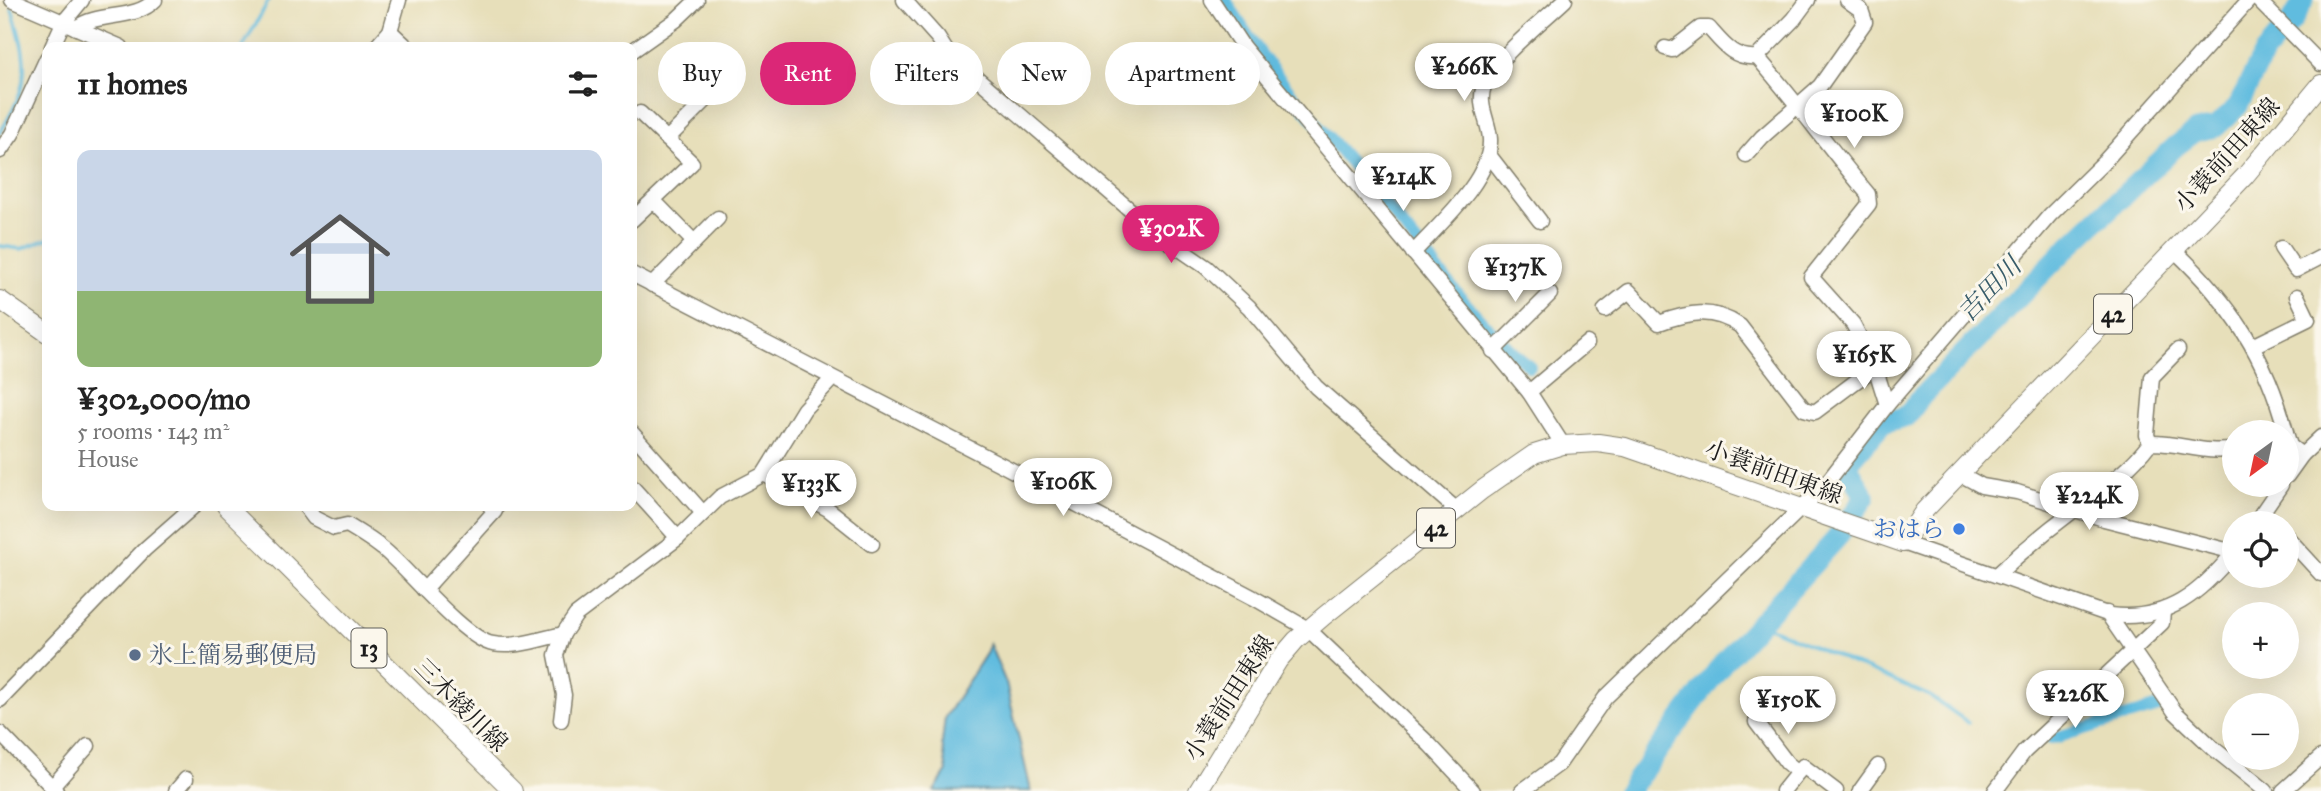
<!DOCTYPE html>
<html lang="en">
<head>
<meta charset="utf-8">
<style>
  :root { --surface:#fff; --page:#f2f2f2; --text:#222; --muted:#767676; --accent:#db2777 }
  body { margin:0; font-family:"IM FELL Great Primer","Noto Serif JP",serif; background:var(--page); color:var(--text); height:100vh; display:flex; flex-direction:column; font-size:26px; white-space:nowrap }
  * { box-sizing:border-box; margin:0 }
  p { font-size:23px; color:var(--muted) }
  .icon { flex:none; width:38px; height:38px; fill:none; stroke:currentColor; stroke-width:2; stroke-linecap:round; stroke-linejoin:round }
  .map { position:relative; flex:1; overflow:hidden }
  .panel { position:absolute; left:42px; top:42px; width:595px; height:469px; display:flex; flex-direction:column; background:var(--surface); border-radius:14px; box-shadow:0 7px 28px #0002 }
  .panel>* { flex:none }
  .hud { position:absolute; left:658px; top:42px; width:665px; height:63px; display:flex; gap:14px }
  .needle { width:46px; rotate:213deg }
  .fabs { position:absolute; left:2222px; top:420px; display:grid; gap:14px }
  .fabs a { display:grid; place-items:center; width:77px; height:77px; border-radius:50%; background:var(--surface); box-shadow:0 7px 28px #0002; font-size:35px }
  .price { position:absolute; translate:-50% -60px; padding:0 16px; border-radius:24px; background:#fff; color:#222; font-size:23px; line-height:46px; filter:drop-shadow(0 2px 4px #0008) }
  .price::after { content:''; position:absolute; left:50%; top:42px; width:21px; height:16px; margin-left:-10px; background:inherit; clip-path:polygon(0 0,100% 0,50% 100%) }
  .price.current { background:var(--accent); color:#fff }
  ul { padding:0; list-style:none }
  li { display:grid; align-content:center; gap:14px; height:371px; padding:0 35px }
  li span { display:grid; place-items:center; height:217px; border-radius:14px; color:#555 }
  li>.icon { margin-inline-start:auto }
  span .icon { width:126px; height:126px; fill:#fffc; stroke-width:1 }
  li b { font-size:30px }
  h2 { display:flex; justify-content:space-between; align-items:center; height:84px; padding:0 35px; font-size:30px }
  .chip { padding:0 24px; border-radius:32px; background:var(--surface); box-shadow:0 7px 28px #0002; font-size:24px; line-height:63px }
  .chip.current { background:var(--accent); color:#fff }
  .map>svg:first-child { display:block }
  .water { fill:#61bcdf; stroke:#3e6c7e; stroke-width:2 }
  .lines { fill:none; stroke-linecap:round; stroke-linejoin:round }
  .stream { stroke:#61bcdf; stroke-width:3.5 }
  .canal { stroke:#61bcdf; stroke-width:12 }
  .river { stroke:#61bcdf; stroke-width:21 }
  .minor-casing { stroke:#827e6b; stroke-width:17 }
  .major-casing { stroke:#827e6b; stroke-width:20 }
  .minor { stroke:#fff; stroke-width:14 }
  .major { stroke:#fff; stroke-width:18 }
  .shop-dot { fill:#3f7fe0; stroke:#fbf7ec; stroke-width:2.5 }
  .service-dot { fill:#5c6f8a; stroke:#fbf7ec; stroke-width:2.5 }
  .labels { text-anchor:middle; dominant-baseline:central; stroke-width:6; stroke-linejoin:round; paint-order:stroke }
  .shield { fill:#fbf7ec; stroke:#5f5e5a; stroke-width:2 }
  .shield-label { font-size:23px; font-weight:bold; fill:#1c1c1c }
  .street-label { font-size:24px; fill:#1c1c1c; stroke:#fbf7ec }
  .shop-label { font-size:24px; fill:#366cbe; stroke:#fbf7ec; text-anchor:end }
  .service-label { font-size:24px; fill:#4e5e75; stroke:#fbf7ec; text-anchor:start }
  .water-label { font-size:26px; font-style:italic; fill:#385c6a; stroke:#fbf7ec }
</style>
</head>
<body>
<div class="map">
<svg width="2321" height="791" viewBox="0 0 2321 791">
  <rect width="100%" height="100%" fill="#fbf7ec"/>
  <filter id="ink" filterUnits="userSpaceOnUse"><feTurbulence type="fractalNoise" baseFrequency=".0143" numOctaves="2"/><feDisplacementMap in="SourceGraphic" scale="14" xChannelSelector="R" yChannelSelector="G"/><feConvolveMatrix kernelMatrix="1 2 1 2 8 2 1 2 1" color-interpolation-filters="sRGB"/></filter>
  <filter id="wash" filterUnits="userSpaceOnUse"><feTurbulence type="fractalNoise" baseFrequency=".00686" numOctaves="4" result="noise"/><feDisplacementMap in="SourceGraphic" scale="28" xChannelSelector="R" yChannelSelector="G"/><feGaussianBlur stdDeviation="1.57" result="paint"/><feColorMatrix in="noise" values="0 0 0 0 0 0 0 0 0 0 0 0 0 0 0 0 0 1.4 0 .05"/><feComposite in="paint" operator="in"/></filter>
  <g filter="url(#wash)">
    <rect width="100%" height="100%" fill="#e7dfba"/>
    <polygon class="water" points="989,643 1006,683 1031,791 934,791 947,771 942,743 945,717 987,652"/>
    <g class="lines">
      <g class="stream">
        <polyline points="243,47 269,0"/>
        <path d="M0 133C31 81 29 65 12 9"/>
        <polyline points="0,246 21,249 47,239"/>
        <polyline points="1759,623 1930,696 1969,723"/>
        <polyline points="2060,742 2077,731"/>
      </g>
      <g class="canal">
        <path d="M1226 0C1266 71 1325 131 1377 194 1426 253 1471 318 1530 367"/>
        <polyline points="2051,739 2165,705"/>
      </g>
      <polyline class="river" points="1628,791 1722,664 1836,539 1865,497 1847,465 1883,423 1907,416 1921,397 2059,256 2176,146 2196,131 2216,127 2238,106 2264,53 2292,21 2304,0"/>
    </g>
  </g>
  <g filter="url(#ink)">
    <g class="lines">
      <g class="minor-casing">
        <g id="minor">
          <polyline points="12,0 121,47"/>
          <polyline points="904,0 938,38 947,52 1158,234 1206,267 1249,307 1316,387 1458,511"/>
          <polyline points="1212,0 1243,47 1529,392 1563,445"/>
          <polyline points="2258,0 2321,64"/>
          <path d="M76 28C99 11 135 21 155 0"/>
          <polyline points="390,31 407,47"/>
          <polyline points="52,47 63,23 82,0"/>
          <polyline points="376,47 390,31 399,0"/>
          <path d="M1665 48 1672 50 1700 28H1709C1724 45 1734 59 1757 57 1796 101 1830 149 1868 194L1869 204 1811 277 1853 324 1875 367 1887 405"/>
          <polyline points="632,51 676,20 697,0"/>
          <polyline points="1757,57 1794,19 1808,0"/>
          <polyline points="667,139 705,101"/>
          <polyline points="0,151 12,134 47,58"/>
          <polyline points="1489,155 1540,221"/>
          <polyline points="1746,155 1762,137 1820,86 1865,22 1861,10 1847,0"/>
          <polyline points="653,200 694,242"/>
          <polyline points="632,220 692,163 640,113"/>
          <polyline points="2281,248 2296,270 2321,257"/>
          <path d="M2174 250C2231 304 2266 355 2286 432"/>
          <path d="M1413 253C1438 225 1492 179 1490 139 1489 121 1477 105 1484 86 1494 59 1543 21 1565 0"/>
          <polyline points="632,274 1006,467 1254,598 1308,629 1430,745 1473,791"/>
          <polyline points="652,285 718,218"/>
          <path d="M1605 310 1629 291 1659 323C1689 312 1712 307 1740 326L1804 409 1815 412 1875 367"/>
          <polyline points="2253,346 2308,319 2297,296"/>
          <polyline points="1493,351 1550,294"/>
          <polyline points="1529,392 1587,343"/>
          <polyline points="632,433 703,513"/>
          <polyline points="2287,436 2290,446 2302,455"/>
          <polyline points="2150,443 2147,435 2152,377 2178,350"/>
          <polyline points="764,474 828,509 872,544"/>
          <polyline points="1960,474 1982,486 2017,492 2104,519 2234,552"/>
          <polyline points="2287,476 2302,455 2321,437"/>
          <polyline points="632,487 678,538"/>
          <path d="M305 506 314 518 334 528 347 525C362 534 378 543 391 556 413 576 467 640 493 644 516 648 540 639 563 634"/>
          <polyline points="2262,513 2273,523"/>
          <polyline points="2255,523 2281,485"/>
          <polyline points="2287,537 2321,574"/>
          <path d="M1903 543 2110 615C2167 622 2201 593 2235 551"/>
          <path d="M1997 575C2021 552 2046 531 2073 511 2101 490 2129 471 2150 443 2179 442 2206 455 2235 449"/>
          <polyline points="424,590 495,511 490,506"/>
          <polyline points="2107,613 2175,712 2213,748 2266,791"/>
          <polyline points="0,700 145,549 194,506"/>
          <polyline points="561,720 564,695 556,655 563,634 576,615 678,538 720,497 764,474 804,409 832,379"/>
          <polyline points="1756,722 1787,763 1798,772"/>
          <polyline points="0,733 56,791"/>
          <polyline points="52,787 88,746"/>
          <polyline points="176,791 186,779"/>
          <polyline points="1522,791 1559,764 1605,698 1825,485 1887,405 2050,215 2103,163 2249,0"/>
          <polyline points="1783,791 1803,766 1836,791"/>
          <polyline points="1860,791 1878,766"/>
          <polyline points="1995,791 2024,752 2162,623 2163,612"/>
          <polyline points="2283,791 2321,757"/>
        </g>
      </g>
      <g class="major-casing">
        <g id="major">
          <polyline points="0,300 47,333"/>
          <polyline points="226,506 513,791"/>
          <polyline points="1198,791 1278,661 1296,640 1324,616 1482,490 1534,454 1563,445 1598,443 1625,447 1903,543 1924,511 2245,176 2321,84"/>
        </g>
      </g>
      <use href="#minor" class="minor"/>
      <use href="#major" class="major"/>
    </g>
  </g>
  <circle class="shop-dot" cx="1959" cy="529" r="7"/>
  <circle class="service-dot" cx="135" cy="655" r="7"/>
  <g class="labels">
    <g class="shield">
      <rect x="2094" y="294.5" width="38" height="39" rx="5"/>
      <rect x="1417" y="508.5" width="38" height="39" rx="5"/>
      <rect x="351.5" y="628.5" width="35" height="39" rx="5"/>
    </g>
    <g class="shield-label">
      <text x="2113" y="314">42</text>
      <text x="1436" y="528">42</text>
      <text x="369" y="648">13</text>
    </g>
    <g class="street-label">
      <text transform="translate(2227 155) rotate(-48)">小蓑前田東線</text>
      <text transform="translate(1774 472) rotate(20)">小蓑前田東線</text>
      <text transform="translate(1229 698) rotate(-57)">小蓑前田東線</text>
      <text transform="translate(461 705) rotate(45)">三木綾川線</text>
    </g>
    <g class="shop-label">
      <text x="1945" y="529">おはら</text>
    </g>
    <g class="service-label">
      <text x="149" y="655">氷上簡易郵便局</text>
    </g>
    <g class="water-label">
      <text transform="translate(1989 289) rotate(-46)">吉田川</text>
    </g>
  </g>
</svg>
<div class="fabs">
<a><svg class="needle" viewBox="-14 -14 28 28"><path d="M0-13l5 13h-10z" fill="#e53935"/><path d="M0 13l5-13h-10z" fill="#767676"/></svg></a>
<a><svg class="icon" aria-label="locate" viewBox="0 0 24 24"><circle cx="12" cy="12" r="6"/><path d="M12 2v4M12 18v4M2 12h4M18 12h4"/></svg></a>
<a>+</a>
<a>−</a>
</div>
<b class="price" style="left:1464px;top:103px">¥266K</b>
<b class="price" style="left:1854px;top:150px">¥100K</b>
<b class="price" style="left:1403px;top:213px">¥214K</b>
<b class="price current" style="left:1171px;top:265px">¥302K</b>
<b class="price" style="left:1515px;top:304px">¥137K</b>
<b class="price" style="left:1864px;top:391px">¥165K</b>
<b class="price" style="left:1063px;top:518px">¥106K</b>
<b class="price" style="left:811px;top:520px">¥133K</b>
<b class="price" style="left:2089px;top:532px">¥224K</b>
<b class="price" style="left:2075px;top:730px">¥226K</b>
<b class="price" style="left:1788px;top:736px">¥150K</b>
<div class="hud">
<a class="chip">Buy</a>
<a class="chip current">Rent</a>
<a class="chip">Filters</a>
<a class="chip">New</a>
<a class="chip">Apartment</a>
</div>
<section class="panel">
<h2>11 homes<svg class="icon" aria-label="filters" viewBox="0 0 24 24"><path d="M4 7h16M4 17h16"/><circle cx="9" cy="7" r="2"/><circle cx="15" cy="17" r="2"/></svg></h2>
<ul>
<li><span style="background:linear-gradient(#c9d6e8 65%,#8fb573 0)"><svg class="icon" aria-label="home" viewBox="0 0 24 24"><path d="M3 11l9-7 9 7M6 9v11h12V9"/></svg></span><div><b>¥302,000/mo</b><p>5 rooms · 143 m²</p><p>House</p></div></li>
</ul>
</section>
</div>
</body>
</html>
